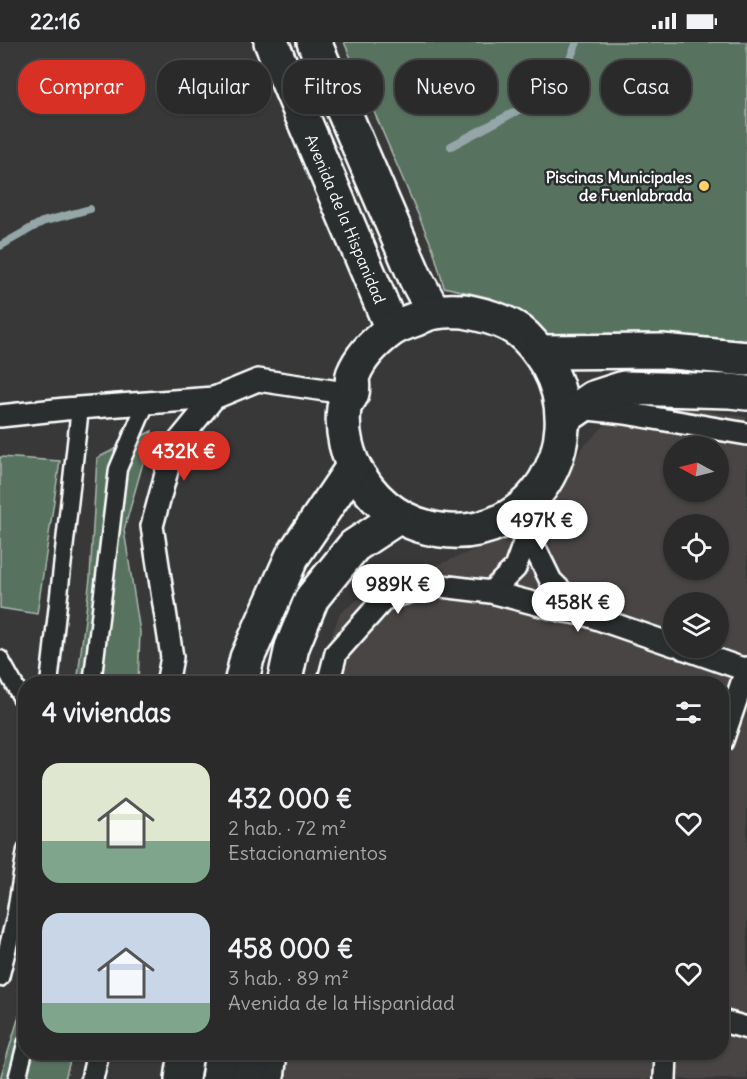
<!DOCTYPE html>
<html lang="es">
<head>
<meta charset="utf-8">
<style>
  :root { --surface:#2a2a2a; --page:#363636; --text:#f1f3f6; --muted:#a5a7a8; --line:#464647; --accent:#d93025 }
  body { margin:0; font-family:Delius,sans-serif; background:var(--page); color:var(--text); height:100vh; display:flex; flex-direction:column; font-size:22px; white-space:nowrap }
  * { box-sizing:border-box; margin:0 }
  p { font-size:20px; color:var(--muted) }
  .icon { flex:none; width:33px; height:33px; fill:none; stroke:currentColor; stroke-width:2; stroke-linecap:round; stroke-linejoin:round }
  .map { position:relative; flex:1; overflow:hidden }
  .side { position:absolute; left:18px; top:634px; width:711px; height:384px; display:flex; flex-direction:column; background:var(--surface); border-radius:24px; box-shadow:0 2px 4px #0004,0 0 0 2px var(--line) }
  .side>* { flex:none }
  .banner { position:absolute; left:18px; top:18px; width:711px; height:54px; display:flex; gap:12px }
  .needle { width:39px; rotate:277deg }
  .controls { position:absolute; left:663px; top:394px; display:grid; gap:12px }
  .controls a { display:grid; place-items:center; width:66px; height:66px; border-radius:50%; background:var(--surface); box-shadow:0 2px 4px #0004,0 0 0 2px var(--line); font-size:30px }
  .price { position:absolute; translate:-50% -51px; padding:0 14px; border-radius:21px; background:#fff; color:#222; font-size:20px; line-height:39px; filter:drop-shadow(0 2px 3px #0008) }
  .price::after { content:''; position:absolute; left:50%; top:36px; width:18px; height:14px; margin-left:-9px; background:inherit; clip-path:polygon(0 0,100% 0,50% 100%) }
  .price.on { background:var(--accent); color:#fff }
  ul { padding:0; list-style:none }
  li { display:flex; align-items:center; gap:18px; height:150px; padding:0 24px }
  li span { display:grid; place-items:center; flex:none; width:168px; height:120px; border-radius:18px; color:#555 }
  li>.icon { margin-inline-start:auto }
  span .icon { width:72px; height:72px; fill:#fffc; stroke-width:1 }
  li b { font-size:26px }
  h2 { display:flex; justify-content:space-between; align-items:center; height:72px; padding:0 24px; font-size:26px }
  .pill { padding:0 21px; border-radius:24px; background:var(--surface); box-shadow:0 2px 4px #0004,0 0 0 2px var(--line); font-size:21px; line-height:54px }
  .pill.on { background:var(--accent); color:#fff }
  .status { display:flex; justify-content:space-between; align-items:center; height:42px; padding:0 30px; background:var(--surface); direction:ltr }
  .status svg { height:16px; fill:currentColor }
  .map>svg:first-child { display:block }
  .built { fill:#494544; fill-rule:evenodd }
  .green { fill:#587260; stroke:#acb8b0; stroke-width:1.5 }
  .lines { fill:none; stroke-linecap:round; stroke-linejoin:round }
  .stream { stroke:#94a6a8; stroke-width:8 }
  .pedestrian-casing { stroke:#fff; stroke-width:21 }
  .minor-casing { stroke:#fff; stroke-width:26 }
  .primary-casing { stroke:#fff; stroke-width:38 }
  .pedestrian { stroke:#2a2d2e; stroke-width:16 }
  .minor { stroke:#2a2d2e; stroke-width:21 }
  .primary { stroke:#2a2d2e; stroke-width:33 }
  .poi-dot { fill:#ffd166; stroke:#2a2d2e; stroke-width:2 }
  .labels { text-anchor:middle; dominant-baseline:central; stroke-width:5; stroke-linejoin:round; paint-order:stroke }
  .poi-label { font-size:16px; font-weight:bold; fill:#fff; stroke:#2a2d2e; text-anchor:end }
  .street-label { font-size:16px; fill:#fff; stroke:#2a2d2e }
</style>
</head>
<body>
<div class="status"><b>22:16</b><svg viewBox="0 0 49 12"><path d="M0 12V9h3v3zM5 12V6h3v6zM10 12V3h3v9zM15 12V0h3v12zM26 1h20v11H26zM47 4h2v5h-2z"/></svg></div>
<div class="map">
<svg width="747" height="1037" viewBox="0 0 747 1037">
  <rect width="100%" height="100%" fill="#383838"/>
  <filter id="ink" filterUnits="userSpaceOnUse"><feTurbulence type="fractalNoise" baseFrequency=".0167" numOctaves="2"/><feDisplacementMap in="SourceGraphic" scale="12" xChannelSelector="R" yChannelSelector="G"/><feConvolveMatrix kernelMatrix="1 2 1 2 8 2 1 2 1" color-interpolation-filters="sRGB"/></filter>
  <g filter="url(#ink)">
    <path class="built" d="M658 362 747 375V1037H238L245 1011H722V642H313L340 571 387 535 438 523 500 497 557 454 582 406 609 379ZM674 405H718V450H674ZM674 483H718V528H674ZM674 561H718V606H674Z"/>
    <g class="green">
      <polygon points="344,0 747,0 747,316 555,297 491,256 444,245 433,207"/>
      <polygon points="152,389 124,488 140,590 138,642 77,642 90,536 97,416"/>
      <polygon points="0,415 60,419 37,572 0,566"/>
      <polygon points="25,954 26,1011 72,1011 65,1037 0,1037"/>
    </g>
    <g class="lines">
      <g class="stream">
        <polyline points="451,104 528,63 562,36 577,0"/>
        <polyline points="0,204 42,180 90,167"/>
      </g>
      <g class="pedestrian-casing">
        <g id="pedestrian">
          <polyline points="0,617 26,664"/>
          <polyline points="49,642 80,366"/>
          <polyline points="92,642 118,427 146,361"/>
          <polyline points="0,936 15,876 26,808"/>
          <polyline points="17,1037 26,1002"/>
        </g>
      </g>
      <g class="minor-casing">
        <g id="minor">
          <polyline points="579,366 625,371 747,392"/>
          <polyline points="0,374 65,367 214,356"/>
          <polyline points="528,492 551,539 584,572"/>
          <polyline points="491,550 515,526 542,451"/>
          <polyline points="683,606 746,628"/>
          <polyline points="167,642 172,615 152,484 173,406 214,356 258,338 352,352"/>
          <polyline points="328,642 336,611 384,557 433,543 491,550 564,569 584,572 674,603"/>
          <polyline points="722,699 747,626"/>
          <polyline points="722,979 747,986"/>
          <polyline points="92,1037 98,1011"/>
          <polyline points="273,1037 276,1011"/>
          <polyline points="665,1037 666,1011"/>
        </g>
      </g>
      <g class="primary-casing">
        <g id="primary">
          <path id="s1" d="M271 0 392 287"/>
          <polyline points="314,0 416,237 434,270"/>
          <path d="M464 269C483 273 502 277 519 289 531 298 540 311 548 324 591 402 531 501 440 488 405 483 379 465 360 435 347 416 341 389 344 366 345 360 351 356 352 351 354 345 351 338 353 333 360 315 376 299 391 288 398 283 408 280 416 277 422 274 430 270 437 270 446 268 455 269 464 269Z"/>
          <polyline points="540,310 662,309 747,317"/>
          <polyline points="564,376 593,356 624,346 730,349 747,351"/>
          <polyline points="241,642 247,616 292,515 353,425"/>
          <polyline points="284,642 292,605 312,556 354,504 398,475"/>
          <polyline points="182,1037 186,1011"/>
          <polyline points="218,1037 222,1011"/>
          <polyline points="247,1037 256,1011"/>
        </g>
      </g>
      <use href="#pedestrian" class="pedestrian"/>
      <use href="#minor" class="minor"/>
      <use href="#primary" class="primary"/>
    </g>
  </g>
  <circle class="poi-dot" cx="704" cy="144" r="6"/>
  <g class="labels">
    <g class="poi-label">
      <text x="692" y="135">Piscinas Municipales<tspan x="692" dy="18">de Fuenlabrada</tspan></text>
    </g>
    <g class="street-label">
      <text stroke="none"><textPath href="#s1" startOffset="192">Avenida de la Hispanidad</textPath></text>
    </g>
  </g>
</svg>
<div class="controls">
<a><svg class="needle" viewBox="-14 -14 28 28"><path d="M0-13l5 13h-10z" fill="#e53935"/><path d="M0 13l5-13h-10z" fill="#a5a7a8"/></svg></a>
<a><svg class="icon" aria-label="locate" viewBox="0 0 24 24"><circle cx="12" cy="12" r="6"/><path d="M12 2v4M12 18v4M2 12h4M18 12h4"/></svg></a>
<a><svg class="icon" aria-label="layers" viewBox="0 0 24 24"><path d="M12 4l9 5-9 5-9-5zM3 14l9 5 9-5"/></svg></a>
</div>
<b class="price on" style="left:184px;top:440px">432K €</b>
<b class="price" style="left:542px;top:509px">497K €</b>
<b class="price" style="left:398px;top:573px">989K €</b>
<b class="price" style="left:578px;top:591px">458K €</b>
<div class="banner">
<a class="pill on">Comprar</a>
<a class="pill">Alquilar</a>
<a class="pill">Filtros</a>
<a class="pill">Nuevo</a>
<a class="pill">Piso</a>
<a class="pill">Casa</a>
</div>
<section class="side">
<h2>4 viviendas<svg class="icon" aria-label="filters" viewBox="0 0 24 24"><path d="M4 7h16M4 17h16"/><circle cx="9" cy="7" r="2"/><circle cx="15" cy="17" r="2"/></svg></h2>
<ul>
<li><span style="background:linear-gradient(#dfe7d0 65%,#7fa58c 0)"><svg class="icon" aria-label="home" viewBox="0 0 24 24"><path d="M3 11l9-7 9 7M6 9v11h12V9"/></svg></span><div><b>432 000 €</b><p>2 hab. · 72 m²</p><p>Estacionamientos</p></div><svg class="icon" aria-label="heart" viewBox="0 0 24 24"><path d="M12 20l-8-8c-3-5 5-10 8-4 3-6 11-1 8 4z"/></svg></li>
<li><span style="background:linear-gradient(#c9d6e8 75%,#7fa58c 0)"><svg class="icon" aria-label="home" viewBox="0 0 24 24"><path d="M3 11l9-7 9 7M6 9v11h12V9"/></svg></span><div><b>458 000 €</b><p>3 hab. · 89 m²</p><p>Avenida de la Hispanidad</p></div><svg class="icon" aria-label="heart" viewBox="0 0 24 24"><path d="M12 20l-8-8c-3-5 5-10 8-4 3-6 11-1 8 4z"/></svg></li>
</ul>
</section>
</div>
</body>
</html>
